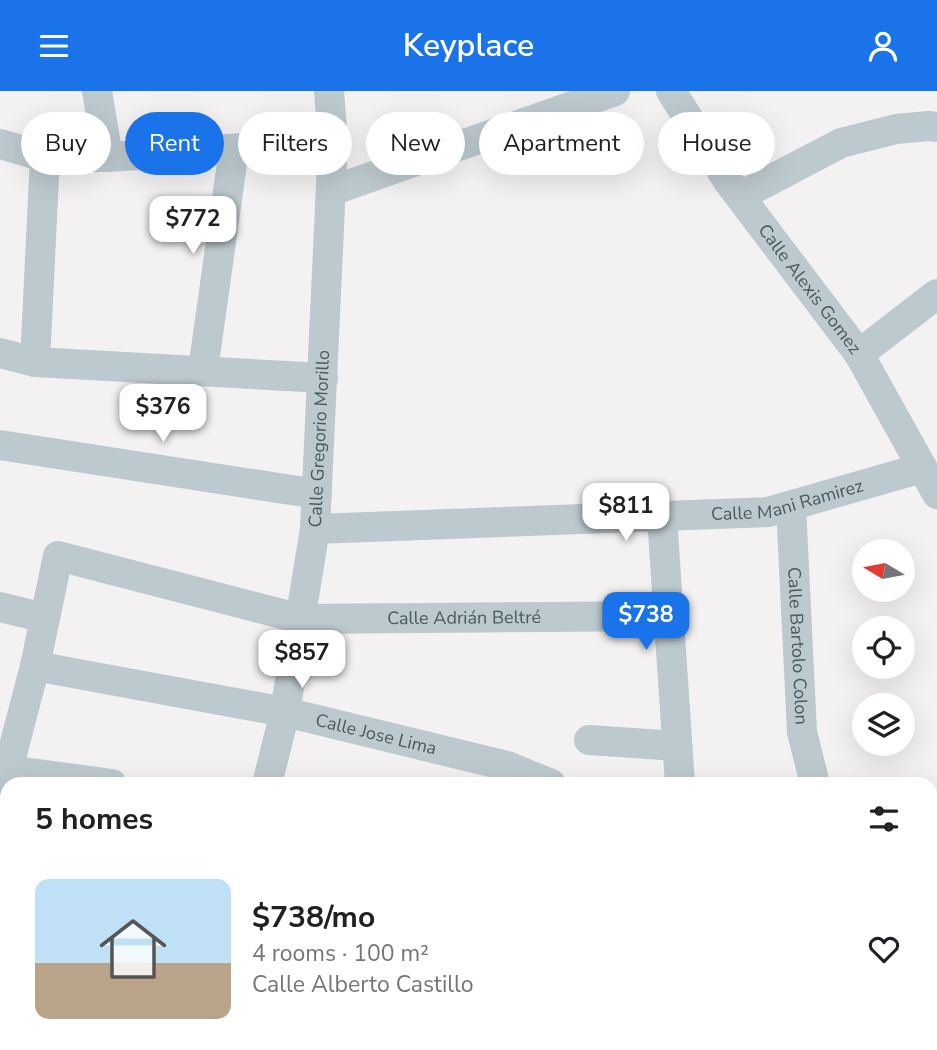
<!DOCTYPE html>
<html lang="en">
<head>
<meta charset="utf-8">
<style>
  :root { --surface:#fff; --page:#f6f6f6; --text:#202124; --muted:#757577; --line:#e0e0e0; --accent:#1a73e8 }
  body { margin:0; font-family:"Nunito Sans",sans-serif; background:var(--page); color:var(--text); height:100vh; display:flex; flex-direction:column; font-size:26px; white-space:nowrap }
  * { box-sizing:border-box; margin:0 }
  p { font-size:23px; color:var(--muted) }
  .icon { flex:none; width:38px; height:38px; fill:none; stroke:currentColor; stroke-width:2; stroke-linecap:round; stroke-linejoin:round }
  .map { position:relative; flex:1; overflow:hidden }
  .panel { position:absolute; left:0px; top:686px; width:938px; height:273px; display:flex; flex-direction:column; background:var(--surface); border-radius:21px 21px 0 0; box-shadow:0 7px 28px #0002 }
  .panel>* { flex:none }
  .hud { position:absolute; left:21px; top:21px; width:896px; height:63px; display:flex; gap:14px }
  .needle { width:46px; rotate:280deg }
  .tools { position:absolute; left:852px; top:448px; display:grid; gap:14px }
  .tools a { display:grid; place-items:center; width:63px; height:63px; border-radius:50%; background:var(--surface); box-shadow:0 7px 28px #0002; font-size:35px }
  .price { position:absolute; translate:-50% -60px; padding:0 16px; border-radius:14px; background:#fff; color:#222; font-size:23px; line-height:46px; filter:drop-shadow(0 2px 4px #0008) }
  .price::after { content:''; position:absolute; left:50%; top:42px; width:21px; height:16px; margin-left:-10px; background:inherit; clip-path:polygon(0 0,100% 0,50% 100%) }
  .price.on { background:var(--accent); color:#fff }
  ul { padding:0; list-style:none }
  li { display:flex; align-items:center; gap:21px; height:175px; padding:0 35px }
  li+li { border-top:2px solid var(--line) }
  li span { display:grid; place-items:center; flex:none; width:196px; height:140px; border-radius:14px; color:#555 }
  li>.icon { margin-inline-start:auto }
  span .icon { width:84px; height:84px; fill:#fffc; stroke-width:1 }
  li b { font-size:30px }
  h2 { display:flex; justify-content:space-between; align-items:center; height:84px; padding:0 35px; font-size:30px }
  .pill { padding:0 24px; border-radius:32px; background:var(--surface); box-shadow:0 7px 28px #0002; font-size:24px; line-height:63px }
  .pill.on { background:var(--accent); color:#fff }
  header { display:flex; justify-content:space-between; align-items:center; height:91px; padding:0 35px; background:var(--accent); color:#fff; font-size:32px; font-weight:600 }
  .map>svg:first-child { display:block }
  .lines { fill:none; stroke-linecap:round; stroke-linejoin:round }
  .minor { stroke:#bcc9ce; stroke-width:30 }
  .labels { text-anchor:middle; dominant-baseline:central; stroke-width:5; stroke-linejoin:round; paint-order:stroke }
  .street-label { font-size:18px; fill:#485960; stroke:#fff }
</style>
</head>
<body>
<header><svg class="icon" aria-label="menu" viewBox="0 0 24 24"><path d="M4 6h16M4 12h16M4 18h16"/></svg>Keyplace<svg class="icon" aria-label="person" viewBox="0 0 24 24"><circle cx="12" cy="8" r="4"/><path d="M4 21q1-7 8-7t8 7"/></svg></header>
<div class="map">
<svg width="937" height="959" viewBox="0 0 937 959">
  <rect width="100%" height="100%" fill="#f4f1f2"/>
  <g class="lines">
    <g class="minor">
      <polyline points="97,0 108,66"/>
      <path id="s1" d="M671 0 728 90 859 263 937 403"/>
      <polyline points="0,53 45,66 108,66 333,51"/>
      <polyline points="331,100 615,0"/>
      <polyline points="740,105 841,52 896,38 929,35 937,36"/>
      <polyline points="0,262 35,271 323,287"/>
      <polyline points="859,263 937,203"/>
      <polyline points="35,271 45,66"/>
      <polyline points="203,279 234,58"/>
      <polyline points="0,354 317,403"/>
      <path id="s2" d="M791 415 802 641 815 693"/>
      <polyline points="662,426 680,693"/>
      <path id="s3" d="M315 438 768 421 922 377"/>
      <polyline points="0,516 45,527"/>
      <path id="s4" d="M35 575 285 621 507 675 551 693"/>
      <polyline points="589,649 677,655"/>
      <polyline points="8,679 112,693"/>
      <path id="s5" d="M267 693 285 621 315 438 333 51 329 0"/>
      <path id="s6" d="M0 709 35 575 58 465 301 528 669 525"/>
      <polyline points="931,765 937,763"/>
      <polyline points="0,767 7,770"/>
      <polyline points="0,867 7,871"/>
      <polyline points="931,945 937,952"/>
      <polyline points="144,952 156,959"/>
      <polyline points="474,952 491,959"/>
      <polyline points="200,959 202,952"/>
      <polyline points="640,959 642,952"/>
    </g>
  </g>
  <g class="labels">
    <g class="street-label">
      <text stroke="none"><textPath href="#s1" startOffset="242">Calle Alexis Gomez</textPath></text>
      <text stroke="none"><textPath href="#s5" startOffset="350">Calle Gregorio Morillo</textPath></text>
      <text stroke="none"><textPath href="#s3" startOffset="474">Calle Mani Ramirez</textPath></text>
      <text stroke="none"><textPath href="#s6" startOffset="665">Calle Adrián Beltré</textPath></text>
      <text stroke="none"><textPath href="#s2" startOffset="140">Calle Bartolo Colon</textPath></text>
      <text stroke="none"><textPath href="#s4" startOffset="348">Calle Jose Lima</textPath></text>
    </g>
  </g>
</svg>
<div class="tools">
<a><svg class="needle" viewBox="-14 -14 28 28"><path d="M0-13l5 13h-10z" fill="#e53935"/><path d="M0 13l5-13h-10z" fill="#757577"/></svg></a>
<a><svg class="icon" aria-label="locate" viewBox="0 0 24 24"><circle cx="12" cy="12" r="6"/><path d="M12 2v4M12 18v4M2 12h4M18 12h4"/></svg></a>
<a><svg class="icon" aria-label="layers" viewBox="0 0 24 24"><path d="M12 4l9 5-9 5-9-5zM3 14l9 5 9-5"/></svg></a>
</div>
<b class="price" style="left:193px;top:165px">$772</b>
<b class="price" style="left:163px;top:353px">$376</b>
<b class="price" style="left:626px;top:452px">$811</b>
<b class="price on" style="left:646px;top:561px">$738</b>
<b class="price" style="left:302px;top:599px">$857</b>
<div class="hud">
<a class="pill">Buy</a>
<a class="pill on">Rent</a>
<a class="pill">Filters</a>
<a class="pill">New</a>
<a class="pill">Apartment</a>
<a class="pill">House</a>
</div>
<section class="panel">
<h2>5 homes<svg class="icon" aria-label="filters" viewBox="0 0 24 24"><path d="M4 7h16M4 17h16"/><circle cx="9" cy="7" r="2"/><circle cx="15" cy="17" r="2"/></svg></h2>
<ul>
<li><span style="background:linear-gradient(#bfe0f5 60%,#b9a48a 0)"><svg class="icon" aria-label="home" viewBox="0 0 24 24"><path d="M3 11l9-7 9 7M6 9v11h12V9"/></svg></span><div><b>$738/mo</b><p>4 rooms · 100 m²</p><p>Calle Alberto Castillo</p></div><svg class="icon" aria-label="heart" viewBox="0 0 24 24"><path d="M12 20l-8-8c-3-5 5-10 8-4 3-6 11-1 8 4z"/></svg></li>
</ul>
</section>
</div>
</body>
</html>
